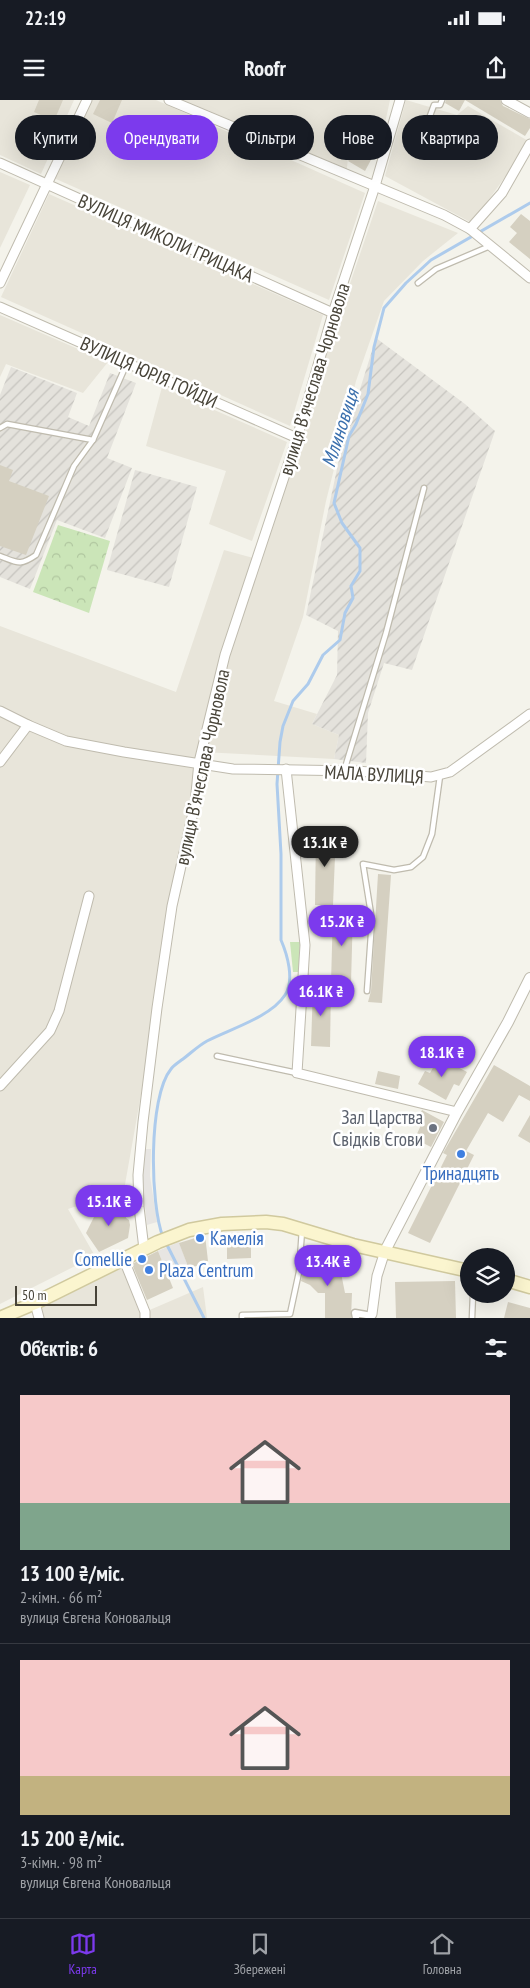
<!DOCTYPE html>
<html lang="uk">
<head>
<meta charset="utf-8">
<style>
  :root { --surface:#171b24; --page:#242831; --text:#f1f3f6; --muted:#9ea1a6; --line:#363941; --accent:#7c3aed }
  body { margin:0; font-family:"PT Sans Narrow",sans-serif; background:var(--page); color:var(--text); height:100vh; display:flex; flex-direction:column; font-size:19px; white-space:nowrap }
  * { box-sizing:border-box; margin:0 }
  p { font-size:16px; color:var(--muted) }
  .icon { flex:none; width:28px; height:28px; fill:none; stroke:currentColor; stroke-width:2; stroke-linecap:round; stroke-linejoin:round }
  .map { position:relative; height:1218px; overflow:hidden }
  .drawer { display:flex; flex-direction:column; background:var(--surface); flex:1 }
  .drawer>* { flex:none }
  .guide { position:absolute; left:15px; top:15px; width:500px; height:45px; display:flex; gap:10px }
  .fabs { position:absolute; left:460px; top:1148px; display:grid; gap:10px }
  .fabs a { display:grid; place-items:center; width:55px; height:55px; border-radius:50%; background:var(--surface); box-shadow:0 5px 20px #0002; font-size:25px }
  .scale { position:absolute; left:15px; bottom:12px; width:82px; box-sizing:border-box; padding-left:5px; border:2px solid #484439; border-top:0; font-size:14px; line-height:18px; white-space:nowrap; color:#484439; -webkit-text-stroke:4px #fff; paint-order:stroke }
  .price { position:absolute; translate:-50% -42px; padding:0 11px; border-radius:18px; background:var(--accent); color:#fff; font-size:16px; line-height:32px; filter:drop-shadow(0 1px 2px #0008) }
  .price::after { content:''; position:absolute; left:50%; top:30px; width:15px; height:11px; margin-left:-8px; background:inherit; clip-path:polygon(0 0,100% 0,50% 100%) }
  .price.on { background:#222; color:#fff }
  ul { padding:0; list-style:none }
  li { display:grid; align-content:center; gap:10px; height:265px; padding:0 20px }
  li+li { border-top:1px solid var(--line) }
  li span { display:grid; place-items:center; height:155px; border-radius:0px; color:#555 }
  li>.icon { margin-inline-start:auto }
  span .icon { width:90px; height:90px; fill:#fffc; stroke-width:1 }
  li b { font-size:21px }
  h2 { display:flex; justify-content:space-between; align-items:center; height:60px; padding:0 20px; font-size:21px }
  .chip { padding:0 18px; border-radius:22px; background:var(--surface); box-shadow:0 5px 20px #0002; font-size:18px; line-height:45px }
  .chip.on { background:var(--accent); color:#fff }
  .status { display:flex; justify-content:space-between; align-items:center; height:35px; padding:0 25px; background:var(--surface); direction:ltr }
  .status svg { height:14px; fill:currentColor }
  header { display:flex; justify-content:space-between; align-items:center; height:65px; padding:0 20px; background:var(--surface); font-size:22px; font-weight:700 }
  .dock { display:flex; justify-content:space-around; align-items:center; height:70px; border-top:1px solid var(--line); background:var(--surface); font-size:14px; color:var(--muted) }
  .dock a { display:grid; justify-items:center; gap:2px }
  .dock .on { color:var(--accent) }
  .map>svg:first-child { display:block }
  .residential { fill:#e8e5da }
  .industrial { fill:url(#industrial-furrows) }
  .forest { fill:url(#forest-crowns) }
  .green { fill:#cbe5b8 }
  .parking { fill:#e7e5e2 }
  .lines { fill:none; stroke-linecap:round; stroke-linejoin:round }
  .stream { stroke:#adcbec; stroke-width:3 }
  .building { fill:#d5d0c1 }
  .service-casing { stroke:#bfbbae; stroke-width:7 }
  .pedestrian-casing { stroke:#bfbbae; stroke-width:9 }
  .minor-casing { stroke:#bfbbae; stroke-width:11 }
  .tertiary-casing { stroke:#bfbbae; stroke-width:12 }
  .secondary-casing { stroke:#d0c99e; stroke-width:15 }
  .service { stroke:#fff; stroke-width:4.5 }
  .pedestrian { stroke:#fff; stroke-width:6 }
  .minor { stroke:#fff; stroke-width:9 }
  .tertiary { stroke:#fff; stroke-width:10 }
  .secondary { stroke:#fbf5cf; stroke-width:12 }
  .worship-dot { fill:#6b7280; stroke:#fff; stroke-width:2 }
  .shop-dot { fill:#3f7fe0; stroke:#fff; stroke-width:2 }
  .labels { text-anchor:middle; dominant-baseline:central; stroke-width:5; stroke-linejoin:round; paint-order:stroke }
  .street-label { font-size:19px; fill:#484439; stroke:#fff }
  .worship-label { font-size:19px; fill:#5b616d; stroke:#fff; text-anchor:end }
  .shop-label { font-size:19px; fill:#366cbe; stroke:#fff; text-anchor:start }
  .water-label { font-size:20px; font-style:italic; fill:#3a6fad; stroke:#fff }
</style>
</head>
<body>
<div class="status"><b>22:19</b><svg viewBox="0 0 49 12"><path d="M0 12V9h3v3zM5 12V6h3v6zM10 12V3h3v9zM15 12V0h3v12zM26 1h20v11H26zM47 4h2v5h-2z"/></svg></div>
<header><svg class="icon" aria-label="menu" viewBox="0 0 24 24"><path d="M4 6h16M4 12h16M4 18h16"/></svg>Roofr<svg class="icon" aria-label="share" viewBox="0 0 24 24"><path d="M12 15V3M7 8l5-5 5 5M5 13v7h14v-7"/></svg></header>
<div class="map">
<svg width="530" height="1218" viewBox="0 0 530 1218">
  <defs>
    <pattern id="industrial-furrows" width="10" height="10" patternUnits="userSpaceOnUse" patternTransform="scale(1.25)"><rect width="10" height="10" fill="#e4e2dc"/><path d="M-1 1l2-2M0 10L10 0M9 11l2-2" fill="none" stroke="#c5c3be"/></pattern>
    <pattern id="forest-crowns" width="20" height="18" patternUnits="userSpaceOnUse" patternTransform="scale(1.25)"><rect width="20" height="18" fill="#cbe5b8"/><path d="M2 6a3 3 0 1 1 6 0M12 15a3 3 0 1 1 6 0" fill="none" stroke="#b0c69f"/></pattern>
  </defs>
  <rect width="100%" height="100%" fill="#f4f3eb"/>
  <g class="residential">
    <polygon points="0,0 74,0 41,74 0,55"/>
    <polygon points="82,0 156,0 365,93 329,200 47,75"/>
    <polygon points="169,0 390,0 379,51 350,42 346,76"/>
    <polygon points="406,0 457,15 468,6 530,42 472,123 385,76"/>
    <polygon points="0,72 30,85 0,148"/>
    <polygon points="49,94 323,215 290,326 1,197"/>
    <polygon points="378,101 458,133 423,161 384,201 356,281 326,401 303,517 274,601 317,614 312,624 339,635 334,659 202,652 124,1090 68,1109 95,1156 0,1204 0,526 176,592 224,450 257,459 231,552 278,396"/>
    <polygon points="0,215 108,262 83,293 6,264 0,277"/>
    <polygon points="162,287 287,342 252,441 209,424 226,371 146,346"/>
    <polygon points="124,1160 145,1212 203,1187 207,1218 39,1218 35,1203"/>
  </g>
  <g class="industrial">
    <polygon points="376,238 465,304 495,331 412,570 384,563 368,613 366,663 334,659 339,635 312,624 337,575 338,531 306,515 341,350"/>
    <polygon points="11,267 77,293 68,317 89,326 110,273 136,283 107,358 132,368 105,438 57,420 30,489 0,477 0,295"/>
    <polygon points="135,370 197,387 169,487 107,470"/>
  </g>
  <polygon class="forest" points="58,425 110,441 89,513 33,492"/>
  <polygon class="green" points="290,842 300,842 299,872 293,872"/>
  <g class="parking">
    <polygon points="144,1049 151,1049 150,1076 157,1122 147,1125 142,1076"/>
    <polygon points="179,1142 189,1169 169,1178 158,1151"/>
  </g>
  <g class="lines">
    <g class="stream">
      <path d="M163 1137C150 1105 148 997 171 969 174 965 179 962 183 959 191 953 198 946 207 941 230 929 271 917 285 895 295 880 287 854 281 840V754L277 684 280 642 283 626 293 601 308 584 323 555 340 540 345 513 353 498 351 486 360 471V448L342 423 334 403 349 336 356 324 368 294 374 247 384 208 406 183 431 160 530 103"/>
      <polyline points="166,1143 204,1218"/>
    </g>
  </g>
  <g class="building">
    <polygon points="39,0 63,0 54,21 34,12"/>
    <polygon points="100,0 122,0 112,23 93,14"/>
    <polygon points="446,0 500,0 503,6 530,19 530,28 525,36 465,0 459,11 445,3"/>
    <polygon points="356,49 372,58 365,71 348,61"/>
    <polygon points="521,114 530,121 530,159 509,142 517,133 510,127"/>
    <polygon points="0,365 13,370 9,381 49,396 26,455 0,446"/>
    <polygon points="336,732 333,805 315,805 316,733"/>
    <polygon points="378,774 391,775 382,903 368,902 371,891"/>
    <polygon points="333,811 353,811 351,883 331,883"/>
    <polygon points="313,887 331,888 330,947 311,946"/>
    <polygon points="439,957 467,972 459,986 454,984 446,1000 418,984 425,971 430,973"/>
    <polygon points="494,965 530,986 530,1001 519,995 503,1022 488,1013 466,1051 474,1055 430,1143 408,1133 447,1055 443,1053"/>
    <polygon points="378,971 400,976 398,989 375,984"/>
    <polygon points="422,1010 444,1022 431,1047 421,1042 423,1039 416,1036 421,1025 421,1022 417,1020"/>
    <polygon points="530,1015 530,1043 518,1036"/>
    <polygon points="125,1105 126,1118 129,1120 130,1125 128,1138 99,1152 86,1133 99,1107"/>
    <polygon points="251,1134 251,1158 227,1159 227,1135"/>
    <polygon points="205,1135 208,1161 189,1169 179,1143"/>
    <polygon points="158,1151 173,1188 147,1200 132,1164"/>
    <polygon points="306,1153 313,1157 313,1153 341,1173 345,1193 352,1193 351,1218 325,1218 325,1193 318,1193 310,1185 301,1181"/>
    <polygon points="455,1181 456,1218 396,1218 395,1182"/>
    <polygon points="508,1202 530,1208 530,1218 504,1218"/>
  </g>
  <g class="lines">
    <g class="service-casing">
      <g id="service">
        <polyline points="417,51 434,5 440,5 442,0"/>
        <polyline points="418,183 436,169 490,146"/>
        <polyline points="0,328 7,324 93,340 127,263"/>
        <path d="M0 456C18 463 20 466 36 455L74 366 93 340"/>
        <polyline points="344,671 386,533 424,388"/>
        <polyline points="367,891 372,820 363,764 394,770 411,767 423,757 432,734 440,676"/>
        <polyline points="217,956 297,973"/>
        <polyline points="242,1218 242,1215 290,1214 299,1172 302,1130"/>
        <polyline points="472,1218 473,1194"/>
      </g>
    </g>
    <g class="pedestrian-casing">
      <polyline id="pedestrian" points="356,1218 355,1213 372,1216"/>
    </g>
    <g class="minor-casing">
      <g id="minor">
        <polyline points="169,0 444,115 470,129 530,178"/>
        <polyline points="506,0 530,13"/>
        <polyline points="0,63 333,213"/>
        <polyline points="470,129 502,93 530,44"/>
        <polyline points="0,183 87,0"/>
        <polyline points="0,207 297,338"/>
        <polyline points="0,611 28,625 66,641 124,652 233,669 357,671 431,677 450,672 530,614"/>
        <polyline points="0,662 28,625"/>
        <polyline points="286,669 305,845 297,973 457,1012"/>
        <polyline points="0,986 50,931 59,911 89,796"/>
        <polyline points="144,1149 139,1107 138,1075 143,1022 157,908 172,806 195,704 199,662 225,555 297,338 333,213 375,86 400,0"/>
        <polyline points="124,1160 145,1212 145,1218"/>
        <polyline points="35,1203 39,1218"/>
        <polyline points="372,1214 377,1176 385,1151"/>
      </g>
    </g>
    <g class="tertiary-casing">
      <polyline id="tertiary" points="385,1151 457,1012 508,922 530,878"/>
    </g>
    <g class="secondary-casing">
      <g id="secondary">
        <polyline points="506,1180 530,1187"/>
        <polyline points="0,1218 35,1203 158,1142 189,1130 222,1124 266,1122 283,1124 353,1145 469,1171"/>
      </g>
    </g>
    <use href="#service" class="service"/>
    <use href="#pedestrian" class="pedestrian"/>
    <use href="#minor" class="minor"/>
    <use href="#tertiary" class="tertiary"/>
    <use href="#secondary" class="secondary"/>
  </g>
  <circle class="worship-dot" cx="433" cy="1028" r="5"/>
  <g class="shop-dot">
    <circle cx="461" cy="1054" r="5"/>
    <circle cx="200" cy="1138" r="5"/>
    <circle cx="142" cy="1159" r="5"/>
    <circle cx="149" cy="1170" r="5"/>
  </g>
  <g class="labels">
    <g class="street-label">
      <text transform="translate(166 138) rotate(24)">ВУЛИЦЯ МИКОЛИ ГРИЦАКА</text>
      <text transform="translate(149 272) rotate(24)">ВУЛИЦЯ ЮРІЯ ГОЙДИ</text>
      <text transform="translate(314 279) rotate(-73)">вулиця Вʼячеслава Чорновола</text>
      <text transform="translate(202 667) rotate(-78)">вулиця Вʼячеслава Чорновола</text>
      <text transform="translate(374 674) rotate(3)">МАЛА ВУЛИЦЯ</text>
    </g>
    <g class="worship-label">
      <text x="423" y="1017">Зал Царства<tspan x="423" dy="22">Свідків Єгови</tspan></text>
    </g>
    <g class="shop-label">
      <text x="461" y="1073" text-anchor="middle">Тринадцять</text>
      <text x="210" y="1138">Камелія</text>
      <text x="132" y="1159" text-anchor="end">Comellie</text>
      <text x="159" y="1170">Plaza Centrum</text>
    </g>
    <g class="water-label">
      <text transform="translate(340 328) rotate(-72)">Млиновиця</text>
    </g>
  </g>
</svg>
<div class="fabs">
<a><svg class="icon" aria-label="layers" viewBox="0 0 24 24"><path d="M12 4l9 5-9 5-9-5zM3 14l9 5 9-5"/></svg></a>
</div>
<div class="scale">50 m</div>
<b class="price on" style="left:325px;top:768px">13.1K ₴</b>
<b class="price" style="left:342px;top:847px">15.2K ₴</b>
<b class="price" style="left:321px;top:917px">16.1K ₴</b>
<b class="price" style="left:442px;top:978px">18.1K ₴</b>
<b class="price" style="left:109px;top:1127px">15.1K ₴</b>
<b class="price" style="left:328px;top:1187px">13.4K ₴</b>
<div class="guide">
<a class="chip">Купити</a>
<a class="chip on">Орендувати</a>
<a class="chip">Фільтри</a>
<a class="chip">Нове</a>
<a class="chip">Квартира</a>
</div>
</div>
<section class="drawer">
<h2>Об’єктів: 6<svg class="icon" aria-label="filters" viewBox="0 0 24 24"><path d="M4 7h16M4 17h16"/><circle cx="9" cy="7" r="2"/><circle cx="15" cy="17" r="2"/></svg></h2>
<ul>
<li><span style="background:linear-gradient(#f6c9c9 70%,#7fa58c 0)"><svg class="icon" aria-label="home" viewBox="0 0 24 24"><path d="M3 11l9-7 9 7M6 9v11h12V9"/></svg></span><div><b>13 100 ₴/міс.</b><p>2-кімн. · 66 m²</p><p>вулиця Євгена Коновальця</p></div></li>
<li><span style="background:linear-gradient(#f6c9c9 75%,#c2b280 0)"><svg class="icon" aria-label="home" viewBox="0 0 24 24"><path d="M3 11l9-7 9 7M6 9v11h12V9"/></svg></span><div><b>15 200 ₴/міс.</b><p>3-кімн. · 98 m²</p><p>вулиця Євгена Коновальця</p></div></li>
</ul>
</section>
<nav class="dock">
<a class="on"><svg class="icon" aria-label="map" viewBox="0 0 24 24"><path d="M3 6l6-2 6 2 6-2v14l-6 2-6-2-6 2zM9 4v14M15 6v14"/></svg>Карта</a>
<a><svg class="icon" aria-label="saved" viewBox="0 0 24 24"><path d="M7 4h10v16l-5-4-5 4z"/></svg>Збережені</a>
<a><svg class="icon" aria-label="home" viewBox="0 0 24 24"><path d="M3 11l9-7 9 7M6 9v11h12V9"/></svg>Головна</a>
</nav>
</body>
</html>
